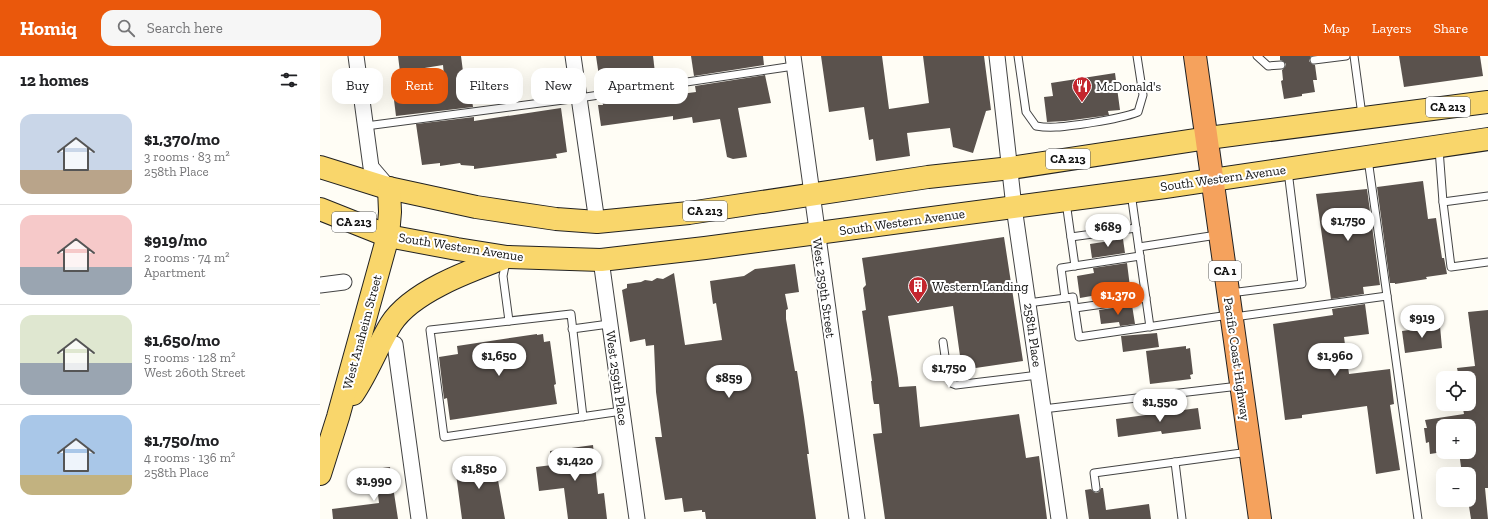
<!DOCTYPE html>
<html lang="en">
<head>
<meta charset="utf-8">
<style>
  :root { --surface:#fff; --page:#f6f6f6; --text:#202124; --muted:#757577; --line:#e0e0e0; --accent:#ea580c }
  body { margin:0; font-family:"Zilla Slab",serif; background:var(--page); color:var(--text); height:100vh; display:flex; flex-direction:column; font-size:15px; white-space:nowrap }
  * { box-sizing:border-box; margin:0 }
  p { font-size:13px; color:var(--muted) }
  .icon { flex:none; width:22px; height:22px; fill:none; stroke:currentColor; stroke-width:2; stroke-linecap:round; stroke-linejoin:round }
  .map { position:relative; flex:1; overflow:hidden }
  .panel { display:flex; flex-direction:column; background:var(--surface); width:320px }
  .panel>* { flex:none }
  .top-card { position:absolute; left:12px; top:12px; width:380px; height:36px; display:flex; gap:8px }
  .controls { position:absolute; left:1116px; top:315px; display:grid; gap:8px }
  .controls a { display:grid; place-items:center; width:40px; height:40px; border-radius:8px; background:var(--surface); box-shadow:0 4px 16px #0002; font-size:20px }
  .price { position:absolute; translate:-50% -34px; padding:0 9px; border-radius:14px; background:#fff; color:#222; font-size:13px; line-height:26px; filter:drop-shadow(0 1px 2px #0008) }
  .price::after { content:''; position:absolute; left:50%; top:24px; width:12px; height:9px; margin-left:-6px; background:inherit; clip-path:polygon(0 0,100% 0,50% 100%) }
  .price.on { background:var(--accent); color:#fff }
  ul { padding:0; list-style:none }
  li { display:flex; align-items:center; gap:12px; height:100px; padding:0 20px }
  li+li { border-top:1px solid var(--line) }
  li span { display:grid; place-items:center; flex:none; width:112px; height:80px; border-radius:12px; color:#555 }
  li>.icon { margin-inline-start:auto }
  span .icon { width:48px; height:48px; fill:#fffc; stroke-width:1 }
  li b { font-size:17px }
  h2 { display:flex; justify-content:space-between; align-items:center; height:48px; padding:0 20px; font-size:17px }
  .tag { padding:0 14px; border-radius:12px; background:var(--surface); box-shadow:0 4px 16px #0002; font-size:14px; line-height:36px }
  .tag.on { background:var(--accent); color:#fff }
  header { display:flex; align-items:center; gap:24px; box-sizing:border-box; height:56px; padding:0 20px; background:var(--accent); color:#fff }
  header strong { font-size:19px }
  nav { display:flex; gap:22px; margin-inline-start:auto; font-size:14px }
  .search { width:280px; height:36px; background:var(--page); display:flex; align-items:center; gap:10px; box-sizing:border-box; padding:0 14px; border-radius:12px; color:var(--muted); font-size:15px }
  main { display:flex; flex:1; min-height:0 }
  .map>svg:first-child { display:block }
  .building { fill:#5a524d }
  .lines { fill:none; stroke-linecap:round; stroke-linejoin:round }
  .lane-casing { stroke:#444; stroke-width:9 }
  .street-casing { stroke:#444; stroke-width:17 }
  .primary-casing { stroke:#222; stroke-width:24 }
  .highway-casing { stroke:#222; stroke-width:24 }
  .lane { stroke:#fff; stroke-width:7 }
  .street { stroke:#fff; stroke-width:15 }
  .primary { stroke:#f9d66b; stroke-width:22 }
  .highway { stroke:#f5a25d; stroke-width:22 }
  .labels { text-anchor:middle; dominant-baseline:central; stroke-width:4; stroke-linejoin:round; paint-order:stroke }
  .shield { fill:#fff; stroke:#585858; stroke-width:1 }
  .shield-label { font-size:12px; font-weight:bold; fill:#111 }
  .poi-label { font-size:13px; fill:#111; stroke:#fff; text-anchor:start }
  .street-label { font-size:13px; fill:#111; stroke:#fff }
</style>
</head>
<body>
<header>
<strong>Homiq</strong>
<div class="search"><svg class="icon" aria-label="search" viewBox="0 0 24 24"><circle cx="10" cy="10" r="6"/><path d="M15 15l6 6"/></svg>Search here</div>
<nav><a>Map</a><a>Layers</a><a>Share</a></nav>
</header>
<main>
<section class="panel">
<h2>12 homes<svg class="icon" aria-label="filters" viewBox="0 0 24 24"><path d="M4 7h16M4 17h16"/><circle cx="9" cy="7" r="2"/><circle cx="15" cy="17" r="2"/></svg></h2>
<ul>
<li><span style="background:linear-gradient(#c9d6e8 70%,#b9a48a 0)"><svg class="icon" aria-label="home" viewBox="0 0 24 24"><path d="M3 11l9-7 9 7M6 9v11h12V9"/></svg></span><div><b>$1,370/mo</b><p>3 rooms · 83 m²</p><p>258th Place</p></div></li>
<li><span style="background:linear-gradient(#f6c9c9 65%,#9aa5b1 0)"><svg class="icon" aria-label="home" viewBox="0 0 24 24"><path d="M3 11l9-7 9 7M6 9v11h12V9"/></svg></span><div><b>$919/mo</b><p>2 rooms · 74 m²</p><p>Apartment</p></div></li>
<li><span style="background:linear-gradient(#dfe7d0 60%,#9aa5b1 0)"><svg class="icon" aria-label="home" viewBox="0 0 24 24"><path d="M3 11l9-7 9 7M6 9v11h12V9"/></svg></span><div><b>$1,650/mo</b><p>5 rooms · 128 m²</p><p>West 260th Street</p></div></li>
<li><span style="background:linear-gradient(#a9c7e8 75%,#c2b280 0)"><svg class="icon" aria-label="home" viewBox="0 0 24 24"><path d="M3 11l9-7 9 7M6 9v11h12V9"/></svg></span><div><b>$1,750/mo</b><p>4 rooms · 136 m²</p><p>258th Place</p></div></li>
</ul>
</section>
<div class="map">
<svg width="1168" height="463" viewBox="0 0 1168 463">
  <rect width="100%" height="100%" fill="#fffdf5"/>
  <g class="building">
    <polygon points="78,0 141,0 145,31 150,30 153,51 76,60 74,44 92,41 93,45 126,41 123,9 80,16"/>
    <polygon points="276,0 333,0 336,25 281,34"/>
    <polygon points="371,0 443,0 444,9 374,20"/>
    <polygon points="501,0 562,0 569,53 609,47 603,0 664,0 671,54 666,55 653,97 633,91 630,72 587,77 590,100 556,105 553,83 549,84 544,51 509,56"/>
    <polygon points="960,0 991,0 989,5 992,8 995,9 997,24 993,24 995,36 982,38 982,40 964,43 961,25 963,24 962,14 965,11 966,8 963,5 960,4"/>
    <polygon points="1079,0 1160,0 1163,20 1084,31"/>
    <polygon points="795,17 800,54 788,55 789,59 783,60 745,65 727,66 724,41 733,40 731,27"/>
    <polygon points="445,19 451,47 418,52 427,101 413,103 407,101 400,63 373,67 372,61 353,64 353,60 281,70 278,49 283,49 282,44 338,35 338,41 376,36 375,30"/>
    <polygon points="241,52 247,96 236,98 237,102 154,113 154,110 141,109 140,107 120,110 120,107 102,109 96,68 154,61 154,65"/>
    <polygon points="1103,125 1108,163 1116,162 1122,202 1124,202 1127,218 1106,221 1107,223 1075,228 1075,227 1070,227 1057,131"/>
    <polygon points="1047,133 1060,229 1043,231 1044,238 1011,243 996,138"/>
    <polygon points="684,181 703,305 642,314 633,250 568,260 578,322 579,331 596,330 600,371 699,358 706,402 719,400 727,463 565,463 553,378 562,377 559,348 554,348 553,343 551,325 552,325 542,255 546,254 543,232 546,229 542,202"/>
    <polygon points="803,183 805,197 772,202 770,188"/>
    <polygon points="807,207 811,239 777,244 777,239 760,242 757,220 774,217 773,212"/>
    <polygon points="475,208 479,236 465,238 468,253 466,254 466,263 475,315 477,315 484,361 489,398 487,398 496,463 386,463 385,456 382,456 382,454 364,456 362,442 345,444 335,381 342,381 336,336 334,289 326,290 325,283 310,286 302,234 307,232 307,228 321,226 325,224 332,225 337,222 343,223 354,217 365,289 402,284 396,247 393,248 390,225 424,220 435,213"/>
    <polygon points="1045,248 1049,278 1024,281 1029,318 1070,313 1074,348 1070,349 1080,414 1056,418 1047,350 982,359 982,362 965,364 953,268 1013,259 1012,253"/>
    <polygon points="812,249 815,268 800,270 799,266 781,268 779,254"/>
    <polygon points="1168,254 1168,432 1165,432 1168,463 1151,463 1148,444 1149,418 1142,418 1139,396 1149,396 1149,370 1123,370 1123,396 1110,398 1109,386 1106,387 1104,372 1107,372 1105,364 1144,358 1142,348 1149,348 1149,322 1139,322 1137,312 1155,310 1148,256"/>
    <polygon points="1120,270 1122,292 1085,297 1082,275"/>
    <polygon points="837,277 839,291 803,296 801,280"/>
    <polygon points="217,278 217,279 223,278 224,286 230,285 236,328 234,329 237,348 130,364 127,342 124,343 119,301 138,298 137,290"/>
    <polygon points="866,290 866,293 870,292 873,318 870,319 871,323 830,328 826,295"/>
    <polygon points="878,352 881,373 842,378 841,375 798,381 796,363"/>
    <polygon points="273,389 278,438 284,437 287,463 248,463 244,432 219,435 216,411 232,409 230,395"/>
    <polygon points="174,402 185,463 142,463 136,418 137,417 136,408"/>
    <polygon points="70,411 78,463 13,463 12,453 59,447 55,413"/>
    <polygon points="781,432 783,432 786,454 829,448 831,463 769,463 765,434 771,433 774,436 776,437 779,436"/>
  </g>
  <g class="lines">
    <g class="lane-casing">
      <g id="lane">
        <path d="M698 0 706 56 716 70C732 73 747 70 763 68 781 65 800 63 818 56L823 39 817 0"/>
        <polyline points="937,0 948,10 961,9"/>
        <polyline points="1034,0 1042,59"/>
        <polyline points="994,4 1026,0"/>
        <polyline points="46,70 259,42 474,10"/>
        <polyline points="1119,93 1123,146"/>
        <polyline points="1048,103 1098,463"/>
        <polyline points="811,137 830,271"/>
        <polyline points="1168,140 1123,146 1131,211 1168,206"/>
        <polyline points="746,146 755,210"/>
        <polyline points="751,181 816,172"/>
        <polyline points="819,191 897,179"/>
        <polyline points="186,205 183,220 189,265"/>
        <polyline points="910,237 982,228 968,115"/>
        <polyline points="745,242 741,212 820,200"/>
        <polyline points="708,247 753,241 759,281 909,259"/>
        <polyline points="755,252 826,242"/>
        <polyline points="914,261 1067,240"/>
        <polyline points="252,273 289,268"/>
        <polyline points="623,286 628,322 631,327 636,329 718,319"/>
        <polyline points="723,353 919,330"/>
        <polyline points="263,361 251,258 110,274 124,381 302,355"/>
        <polyline points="855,406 862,463"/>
        <polyline points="776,432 774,417 929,396"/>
      </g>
    </g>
    <g class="street-casing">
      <g id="street">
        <polyline points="36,0 51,111 69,132"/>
        <polyline points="253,0 277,166"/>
        <polyline points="473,0 537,463"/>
        <polyline points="677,0 694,151 739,463"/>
        <polyline points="281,204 317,463"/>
        <polyline points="0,229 24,226"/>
        <polyline points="75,288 99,463"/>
      </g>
    </g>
    <g class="primary-casing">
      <g id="primary">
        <polyline points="0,111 64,131 156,151 236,163 277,166 369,157 608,121 691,112 888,82 1168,46"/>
        <polyline points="0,153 68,180 137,193 187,201 281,204 385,192 845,131 1168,83"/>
        <path d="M33 338C48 316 57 291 71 268 92 235 152 214 187 201"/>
        <polyline points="0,418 18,361 68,180 70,156 69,132"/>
      </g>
    </g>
    <g class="highway-casing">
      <polyline id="highway" points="875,0 940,463"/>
    </g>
    <use href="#lane" class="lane"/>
    <use href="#street" class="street"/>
    <use href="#primary" class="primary"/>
    <use href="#highway" class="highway"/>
  </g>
  <defs>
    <g id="restaurant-pin" transform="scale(1)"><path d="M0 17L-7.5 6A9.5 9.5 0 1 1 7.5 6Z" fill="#c4262e" stroke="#fff"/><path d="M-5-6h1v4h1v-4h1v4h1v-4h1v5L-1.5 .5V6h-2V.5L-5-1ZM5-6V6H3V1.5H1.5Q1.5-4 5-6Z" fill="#fff"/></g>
    <g id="building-pin" transform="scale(1)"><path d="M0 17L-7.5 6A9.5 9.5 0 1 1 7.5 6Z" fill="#c4262e" stroke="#fff"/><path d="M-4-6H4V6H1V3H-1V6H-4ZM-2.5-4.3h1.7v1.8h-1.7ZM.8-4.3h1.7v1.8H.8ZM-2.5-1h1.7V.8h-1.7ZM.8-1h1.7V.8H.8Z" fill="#fff"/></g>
  </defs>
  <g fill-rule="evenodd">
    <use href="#restaurant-pin" x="762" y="30"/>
    <use href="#building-pin" x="598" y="230"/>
  </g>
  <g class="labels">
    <g class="shield">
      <rect x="1106" y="41" width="44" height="20" rx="3"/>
      <rect x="726" y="93" width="44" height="20" rx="3"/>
      <rect x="363" y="145" width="44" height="20" rx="3"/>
      <rect x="12" y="156" width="44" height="20" rx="3"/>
      <rect x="889" y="205" width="32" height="20" rx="3"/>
    </g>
    <g class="shield-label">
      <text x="1128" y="51">CA 213</text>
      <text x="748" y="103">CA 213</text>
      <text x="385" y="155">CA 213</text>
      <text x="34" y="166">CA 213</text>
      <text x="905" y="215">CA 1</text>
    </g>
    <g class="poi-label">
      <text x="776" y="30">McDonald's</text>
      <text x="612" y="230">Western Landing</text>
    </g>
    <g class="street-label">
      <text transform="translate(903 122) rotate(-8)">South Western Avenue</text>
      <text transform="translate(582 166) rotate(-8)">South Western Avenue</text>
      <text transform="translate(141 191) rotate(9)">South Western Avenue</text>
      <text transform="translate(504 232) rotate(82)">West 259th Street</text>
      <text transform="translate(42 276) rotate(-75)">West Anaheim Street</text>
      <text transform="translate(713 279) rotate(82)">258th Place</text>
      <text transform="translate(917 303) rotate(82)">Pacific Coast Highway</text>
      <text transform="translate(297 322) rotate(82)">West 259th Place</text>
    </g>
  </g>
</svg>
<div class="controls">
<a><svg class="icon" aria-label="locate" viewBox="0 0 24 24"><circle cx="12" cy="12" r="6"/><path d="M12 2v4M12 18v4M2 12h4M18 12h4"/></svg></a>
<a>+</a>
<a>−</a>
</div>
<b class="price" style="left:1028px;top:186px">$1,750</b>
<b class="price" style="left:788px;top:192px">$689</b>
<b class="price on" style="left:798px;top:260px">$1,370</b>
<b class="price" style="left:1102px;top:283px">$919</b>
<b class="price" style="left:179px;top:321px">$1,650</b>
<b class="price" style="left:1015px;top:321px">$1,960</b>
<b class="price" style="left:629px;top:333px">$1,750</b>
<b class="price" style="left:409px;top:343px">$859</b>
<b class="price" style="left:840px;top:367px">$1,550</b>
<b class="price" style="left:255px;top:426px">$1,420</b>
<b class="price" style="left:159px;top:434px">$1,850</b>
<b class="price" style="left:54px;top:446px">$1,990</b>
<div class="top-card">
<a class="tag">Buy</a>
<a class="tag on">Rent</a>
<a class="tag">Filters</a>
<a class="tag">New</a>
<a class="tag">Apartment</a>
</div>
</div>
</main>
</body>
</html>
